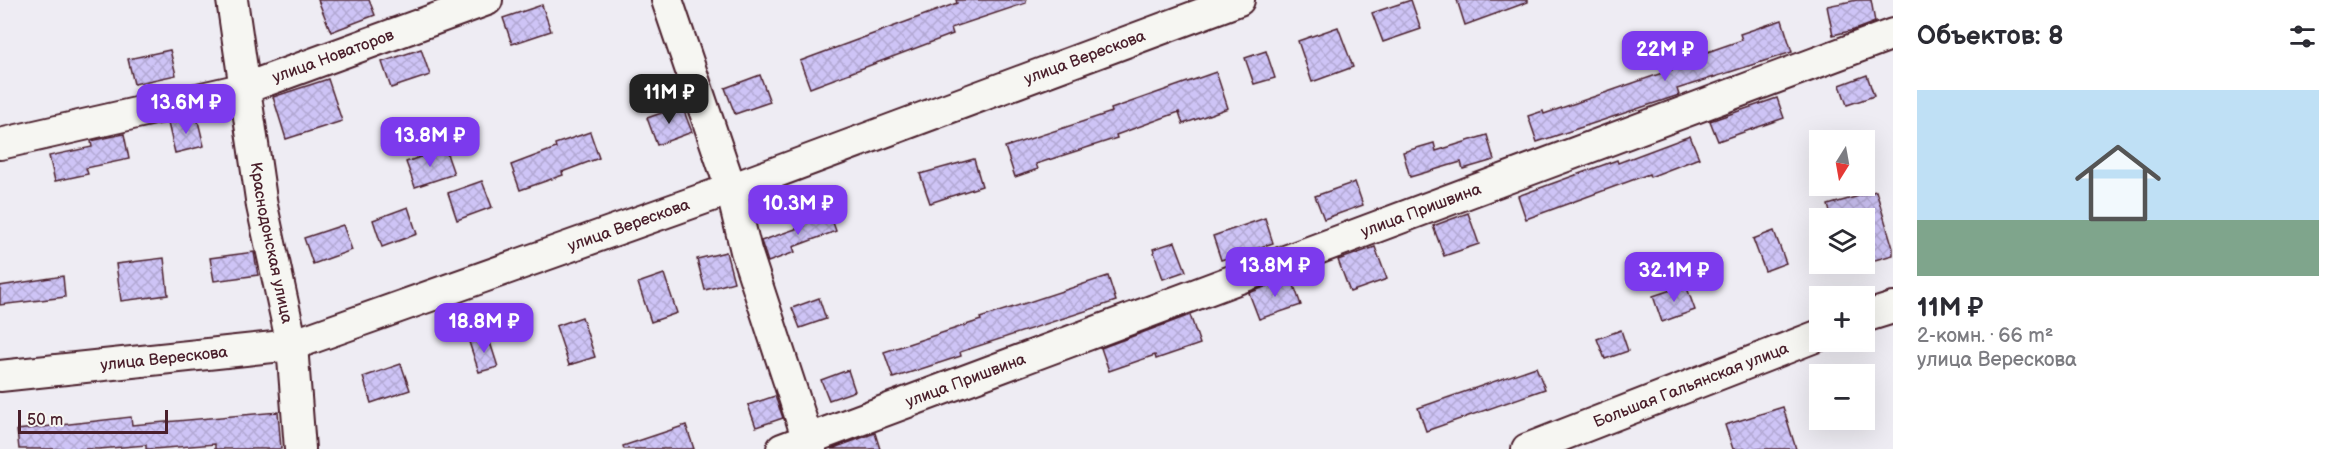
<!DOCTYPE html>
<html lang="ru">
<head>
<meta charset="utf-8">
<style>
  :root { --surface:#fff; --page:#f7f7f7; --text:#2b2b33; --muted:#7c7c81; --accent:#7c3aed }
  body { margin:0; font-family:"Balsamiq Sans",sans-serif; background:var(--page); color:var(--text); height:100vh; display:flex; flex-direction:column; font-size:22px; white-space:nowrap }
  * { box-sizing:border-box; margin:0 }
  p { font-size:20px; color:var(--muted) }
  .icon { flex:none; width:33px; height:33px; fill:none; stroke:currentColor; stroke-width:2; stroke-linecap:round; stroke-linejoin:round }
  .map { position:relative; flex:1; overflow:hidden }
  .sheet { display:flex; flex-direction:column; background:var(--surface); width:450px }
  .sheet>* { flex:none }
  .needle { width:39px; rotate:191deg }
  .controls { position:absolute; left:1809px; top:130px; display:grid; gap:12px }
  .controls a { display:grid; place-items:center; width:66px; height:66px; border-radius:0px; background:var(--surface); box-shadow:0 6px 24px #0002; font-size:30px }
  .scale { position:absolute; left:18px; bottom:15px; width:150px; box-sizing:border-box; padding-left:6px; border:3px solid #4a1f2b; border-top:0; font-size:16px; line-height:21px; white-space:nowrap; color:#4a1f2b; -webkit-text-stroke:4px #f6f6f2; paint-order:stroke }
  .price { position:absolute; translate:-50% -51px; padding:0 14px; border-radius:12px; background:var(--accent); color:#fff; font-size:20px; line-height:39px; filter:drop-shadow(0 2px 3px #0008) }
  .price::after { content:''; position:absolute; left:50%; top:36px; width:18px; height:14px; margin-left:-9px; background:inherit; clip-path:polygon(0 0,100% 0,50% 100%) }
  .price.on { background:#222; color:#fff }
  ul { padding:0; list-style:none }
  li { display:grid; align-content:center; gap:12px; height:318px; padding:0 24px }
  li span { display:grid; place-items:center; height:186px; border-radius:0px; color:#555 }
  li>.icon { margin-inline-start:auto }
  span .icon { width:108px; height:108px; fill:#fffc; stroke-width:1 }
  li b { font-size:26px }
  h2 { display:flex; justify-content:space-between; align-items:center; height:72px; padding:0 24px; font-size:26px }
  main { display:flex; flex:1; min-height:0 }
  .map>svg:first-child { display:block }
  .building { fill:url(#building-cross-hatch); stroke:#4a1f2b; stroke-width:1.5 }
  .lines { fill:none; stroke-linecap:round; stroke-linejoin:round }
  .minor-casing { stroke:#4a1f2b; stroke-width:34 }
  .minor { stroke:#f6f6f2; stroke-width:30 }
  .labels { text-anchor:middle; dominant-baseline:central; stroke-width:6; stroke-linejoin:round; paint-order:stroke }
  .street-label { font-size:16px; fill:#4a1f2b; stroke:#f6f6f2 }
</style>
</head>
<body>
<main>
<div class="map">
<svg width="1893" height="449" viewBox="0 0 1893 449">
  <defs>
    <pattern id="building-cross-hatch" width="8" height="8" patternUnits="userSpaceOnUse" patternTransform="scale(1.5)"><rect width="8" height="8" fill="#cec4f6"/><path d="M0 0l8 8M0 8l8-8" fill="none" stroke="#b2a8d3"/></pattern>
  </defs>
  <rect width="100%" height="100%" fill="#eeecf3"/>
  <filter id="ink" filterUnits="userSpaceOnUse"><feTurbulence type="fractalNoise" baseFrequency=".0167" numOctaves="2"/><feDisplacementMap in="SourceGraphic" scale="12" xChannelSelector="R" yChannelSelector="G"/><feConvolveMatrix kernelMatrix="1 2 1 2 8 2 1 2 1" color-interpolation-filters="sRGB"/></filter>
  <g filter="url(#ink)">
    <g class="building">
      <polygon points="318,0 369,0 375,15 331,32"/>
      <polygon points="956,0 1026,0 1026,3 951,28 953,34 810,88 800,61 957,3"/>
      <polygon points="1411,0 1421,29 1383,42 1372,13"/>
      <polygon points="1457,0 1528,0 1528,2 1465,25"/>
      <polygon points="1857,0 1871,0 1875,22 1854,30 1833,35 1827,6"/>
      <polygon points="542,5 551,31 512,44 503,18"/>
      <polygon points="1782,20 1792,52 1677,89 1679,95 1537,142 1528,116 1543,111 1544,114 1691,63 1690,58 1742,40 1740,34"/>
      <polygon points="1338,27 1353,67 1312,82 1298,41"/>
      <polygon points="421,49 430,75 391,88 382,62"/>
      <polygon points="170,50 176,75 134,84 128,59"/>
      <polygon points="1266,51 1275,78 1254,84 1245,58"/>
      <polygon points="1216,72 1228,108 1183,124 1179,112 1116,135 1117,138 1036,164 1038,169 1015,177 1005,147 1112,112 1111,109"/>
      <polygon points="760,75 770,102 735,114 725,88"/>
      <polygon points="1867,75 1874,96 1847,105 1840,85"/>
      <polygon points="328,79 342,121 286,139 273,97"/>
      <polygon points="1777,98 1784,118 1718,141 1710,121"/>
      <polygon points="682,106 692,132 657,145 647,118"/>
      <polygon points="197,117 204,146 175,153 168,123"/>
      <polygon points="590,132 599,158 562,172 563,175 520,190 511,165 556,148 555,144"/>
      <polygon points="124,134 129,159 86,168 88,174 55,181 49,156 92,147 91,141"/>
      <polygon points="1487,135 1494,160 1463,169 1461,162 1410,177 1403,152 1434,143 1436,151"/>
      <polygon points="1690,136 1699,158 1650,177 1649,174 1526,219 1518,196 1617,160 1618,163"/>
      <polygon points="445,148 454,174 415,187 406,162"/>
      <polygon points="974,159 982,186 930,203 920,174"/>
      <polygon points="482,181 492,207 457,220 448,193"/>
      <polygon points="1355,182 1363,205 1324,219 1315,196"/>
      <polygon points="1876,191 1893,248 1893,255 1864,263 1864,219 1832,219 1828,205"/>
      <polygon points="408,207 417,234 382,247 373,220"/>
      <polygon points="829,211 836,231 793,247 795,252 768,262 761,241 804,226 802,220"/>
      <polygon points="1468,213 1479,244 1444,256 1433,226"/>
      <polygon points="1265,218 1273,243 1221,260 1213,236"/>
      <polygon points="343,225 352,250 313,264 304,238"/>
      <polygon points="1774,231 1786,263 1765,271 1753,239"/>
      <polygon points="1175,242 1186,271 1163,279 1153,249"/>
      <polygon points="1375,247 1387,279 1350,292 1338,260"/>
      <polygon points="254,252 258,275 214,281 210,258"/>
      <polygon points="726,252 734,282 705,290 697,259"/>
      <polygon points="164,258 168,295 121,301 116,264"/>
      <polygon points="664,274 677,313 651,322 638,283"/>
      <polygon points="63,276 65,297 0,305 0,286"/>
      <polygon points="1108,276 1116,301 960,352 961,356 893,378 884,352 981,320 980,318"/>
      <polygon points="1291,277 1301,305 1259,319 1249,293"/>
      <polygon points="1686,285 1695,310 1662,322 1653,296"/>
      <polygon points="819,298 826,319 800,328 792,308"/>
      <polygon points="1190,315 1200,344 1156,359 1155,355 1109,371 1101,348"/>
      <polygon points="582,317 595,357 569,365 556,326"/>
      <polygon points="1621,330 1628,351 1605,359 1597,339"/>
      <polygon points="488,336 498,367 479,372 469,342"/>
      <polygon points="401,364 410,390 371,403 363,377"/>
      <polygon points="1536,367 1545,389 1426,431 1418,408"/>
      <polygon points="848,370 855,391 829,400 821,380"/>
      <polygon points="775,396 783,418 756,427 748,405"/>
      <polygon points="1783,407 1796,449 1733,449 1725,425"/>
      <polygon points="278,412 281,449 215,449 215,444 153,449 146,449 146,445 99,449 19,449 17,430 131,417 132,425"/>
      <polygon points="686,425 694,449 624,449 623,446"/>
      <polygon points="875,433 880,449 831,449"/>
    </g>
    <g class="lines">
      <g class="minor-casing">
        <g id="minor">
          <path id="s1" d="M232 0 262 206 292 345 300 449"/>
          <polyline points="667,0 731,189 746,251 811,449"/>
          <path id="s2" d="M0 144 246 88 487 0"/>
          <polyline points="1864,317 1893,308"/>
          <path id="s3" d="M0 376 292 345 731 189 1239 0"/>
          <path id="s4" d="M782 449 1893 34"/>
          <path id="s5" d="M1527 449 1820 335"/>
        </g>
      </g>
      <use href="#minor" class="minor"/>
    </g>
  </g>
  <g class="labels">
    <g class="street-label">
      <text stroke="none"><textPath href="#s2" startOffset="345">улица Новаторов</textPath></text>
      <text stroke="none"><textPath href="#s3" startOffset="1137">улица Верескова</textPath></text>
      <text stroke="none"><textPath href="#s4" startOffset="682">улица Пришвина</textPath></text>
      <text stroke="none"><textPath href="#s3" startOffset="651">улица Верескова</textPath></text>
      <text stroke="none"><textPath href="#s1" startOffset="246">Краснодонская улица</textPath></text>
      <text stroke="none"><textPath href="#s3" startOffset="165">улица Верескова</textPath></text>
      <text stroke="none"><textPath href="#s4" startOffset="196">улица Пришвина</textPath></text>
      <text stroke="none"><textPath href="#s5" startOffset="176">Большая Гальянская улица</textPath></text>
    </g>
  </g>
</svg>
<div class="controls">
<a><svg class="needle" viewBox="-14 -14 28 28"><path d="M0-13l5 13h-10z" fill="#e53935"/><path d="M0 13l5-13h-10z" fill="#7c7c81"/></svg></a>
<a><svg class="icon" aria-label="layers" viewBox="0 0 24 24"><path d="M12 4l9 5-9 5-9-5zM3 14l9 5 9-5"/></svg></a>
<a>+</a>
<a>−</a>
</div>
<div class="scale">50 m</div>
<b class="price" style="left:1665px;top:82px">22M ₽</b>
<b class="price on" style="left:669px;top:125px">11M ₽</b>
<b class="price" style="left:186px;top:135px">13.6M ₽</b>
<b class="price" style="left:430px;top:168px">13.8M ₽</b>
<b class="price" style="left:798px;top:236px">10.3M ₽</b>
<b class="price" style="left:1275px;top:298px">13.8M ₽</b>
<b class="price" style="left:1674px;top:303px">32.1M ₽</b>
<b class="price" style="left:484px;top:354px">18.8M ₽</b>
</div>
<section class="sheet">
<h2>Объектов: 8<svg class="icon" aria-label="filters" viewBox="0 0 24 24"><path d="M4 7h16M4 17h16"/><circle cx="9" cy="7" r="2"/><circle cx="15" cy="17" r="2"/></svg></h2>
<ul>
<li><span style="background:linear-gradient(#bfe0f5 70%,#7fa58c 0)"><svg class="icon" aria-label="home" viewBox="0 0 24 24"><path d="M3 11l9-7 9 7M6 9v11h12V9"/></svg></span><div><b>11M ₽</b><p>2-комн. · 66 m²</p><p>улица Верескова</p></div></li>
</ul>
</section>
</main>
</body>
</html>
